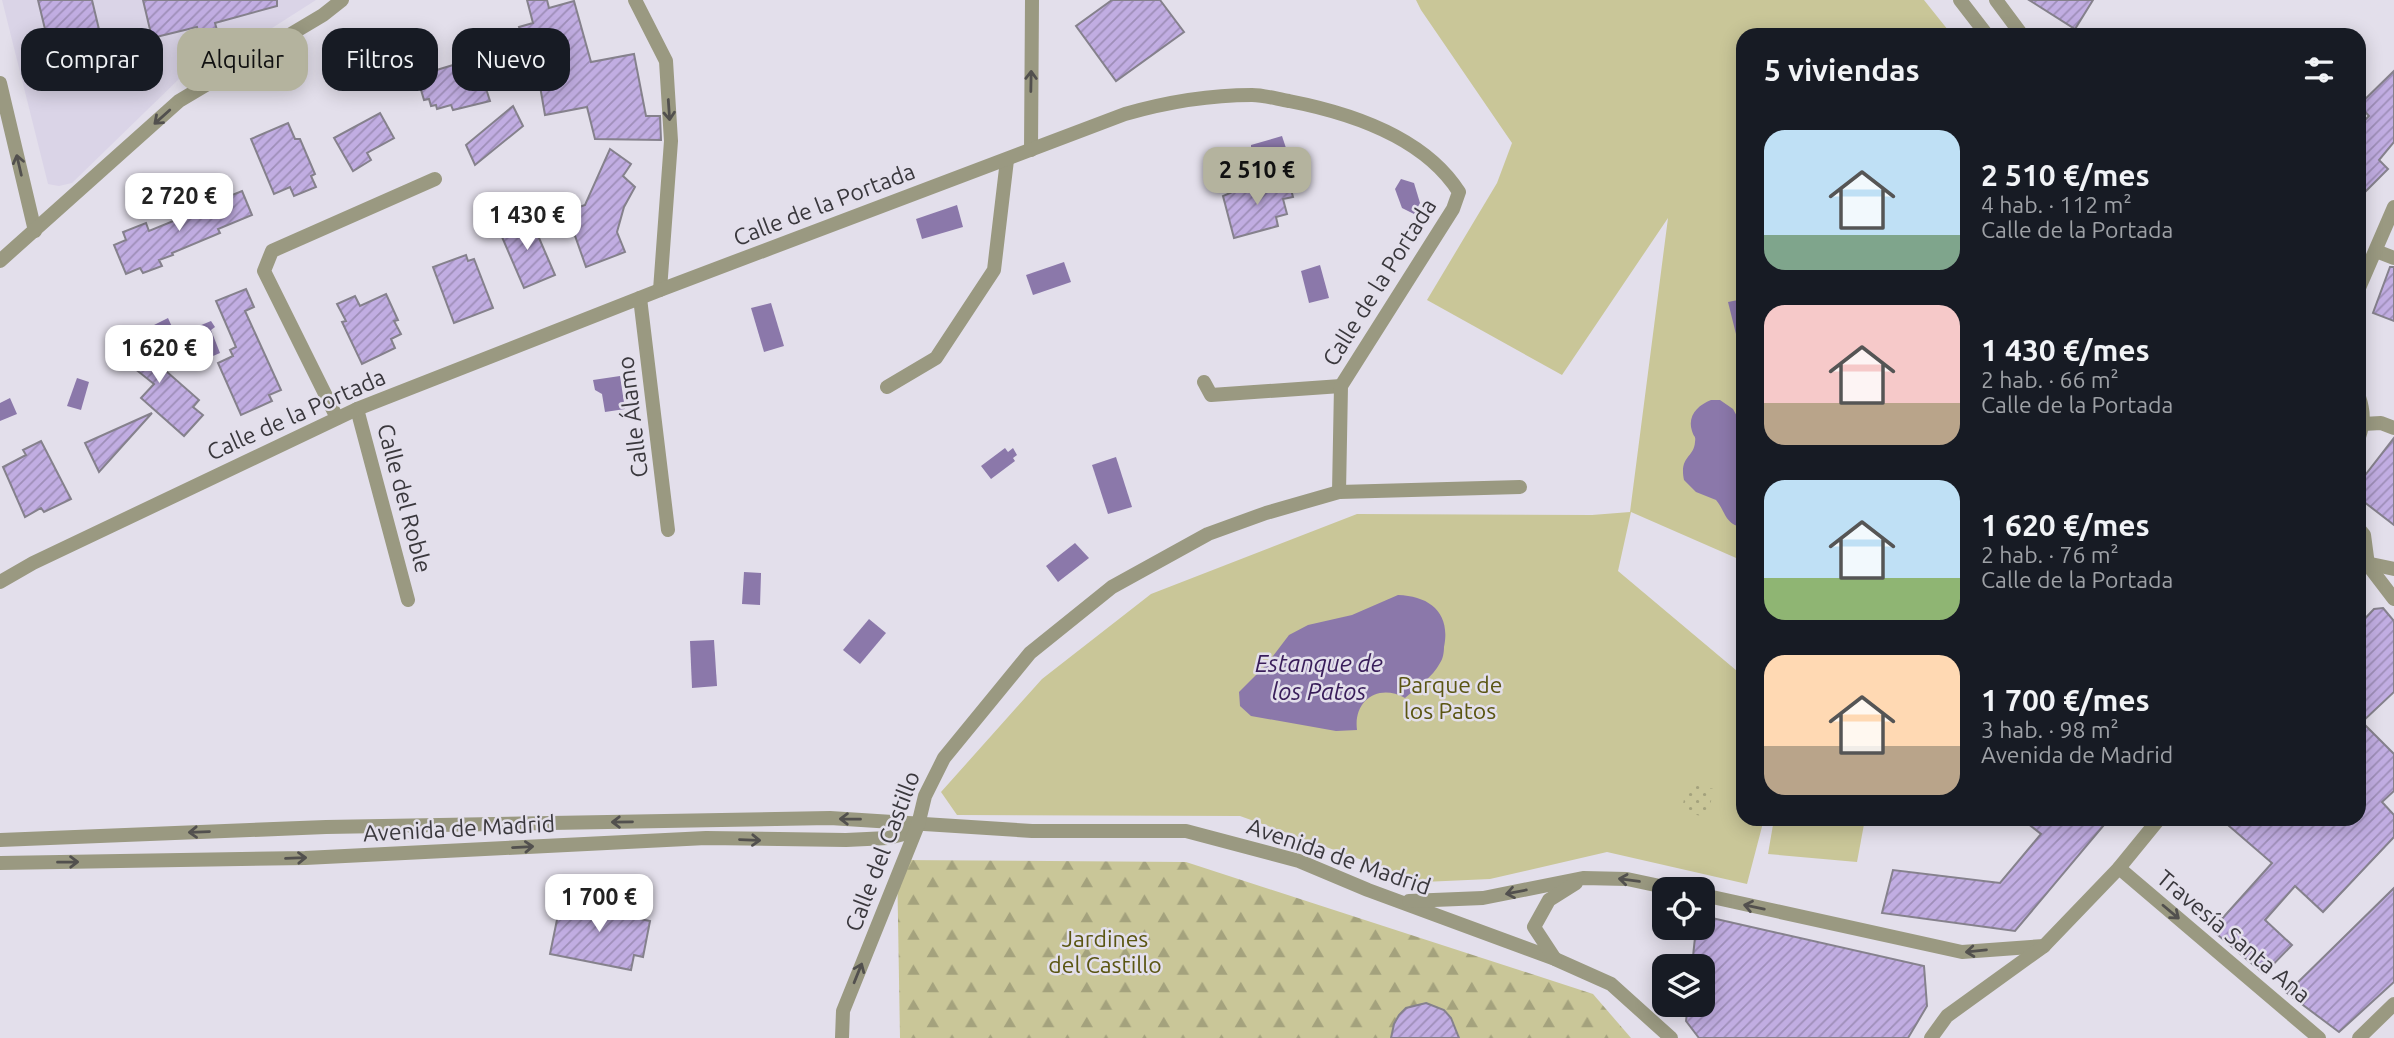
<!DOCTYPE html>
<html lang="es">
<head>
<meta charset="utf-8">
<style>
  :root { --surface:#171b24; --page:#242831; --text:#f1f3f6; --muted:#9ea1a6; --accent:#b4b39e }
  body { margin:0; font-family:Ubuntu,sans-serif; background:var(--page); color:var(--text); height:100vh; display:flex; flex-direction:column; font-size:26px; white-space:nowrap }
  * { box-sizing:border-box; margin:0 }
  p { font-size:23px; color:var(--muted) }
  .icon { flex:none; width:38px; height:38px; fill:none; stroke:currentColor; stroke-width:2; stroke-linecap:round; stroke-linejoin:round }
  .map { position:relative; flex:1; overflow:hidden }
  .side { position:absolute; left:1736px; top:28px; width:630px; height:798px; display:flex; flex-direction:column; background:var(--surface); border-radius:21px; box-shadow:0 4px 18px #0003 }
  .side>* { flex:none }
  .top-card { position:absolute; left:21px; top:28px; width:665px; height:63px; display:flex; gap:14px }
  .buttons { position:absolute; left:1652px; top:877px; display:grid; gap:14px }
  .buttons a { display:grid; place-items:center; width:63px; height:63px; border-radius:14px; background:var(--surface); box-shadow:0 4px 18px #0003; font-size:35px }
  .price { position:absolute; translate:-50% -60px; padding:0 16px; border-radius:14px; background:#fff; color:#222; font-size:23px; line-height:46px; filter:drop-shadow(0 2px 4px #0008) }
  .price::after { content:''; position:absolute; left:50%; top:42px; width:21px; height:16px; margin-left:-10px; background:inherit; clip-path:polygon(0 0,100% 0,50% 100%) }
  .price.selected { background:var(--accent); color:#111 }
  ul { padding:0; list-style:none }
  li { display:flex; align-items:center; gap:21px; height:175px; padding:0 28px }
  li span { display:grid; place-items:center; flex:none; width:196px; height:140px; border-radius:21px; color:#555 }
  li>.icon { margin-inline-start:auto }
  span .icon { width:84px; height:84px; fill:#fffc; stroke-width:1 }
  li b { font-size:30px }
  h2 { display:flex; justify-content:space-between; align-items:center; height:84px; padding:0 28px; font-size:30px }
  .chip { padding:0 24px; border-radius:21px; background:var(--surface); box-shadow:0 4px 18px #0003; font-size:24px; line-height:63px }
  .chip.selected { background:var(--accent); color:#111 }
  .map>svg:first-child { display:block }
  .built { fill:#dad4e7 }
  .green { fill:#c9c698 }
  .forest { fill:url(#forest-firs) }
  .park { fill:url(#park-dots) }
  .water { fill:#8b78aa }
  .building { fill:url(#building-hatch); stroke:#85818c; stroke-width:2 }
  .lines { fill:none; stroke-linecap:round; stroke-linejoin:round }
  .minor { stroke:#9a9981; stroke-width:14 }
  .oneway { stroke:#52504e }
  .labels { text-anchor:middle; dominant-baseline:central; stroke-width:5; stroke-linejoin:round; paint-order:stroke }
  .street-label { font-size:23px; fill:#3a383d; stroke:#e3dfeb }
  .park-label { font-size:23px; fill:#5a5512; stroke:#e3dfeb }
  .water-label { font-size:24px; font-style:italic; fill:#391d5a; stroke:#e3dfeb }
</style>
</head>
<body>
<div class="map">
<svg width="2394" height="1038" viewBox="0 0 2394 1038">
  <defs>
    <pattern id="forest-firs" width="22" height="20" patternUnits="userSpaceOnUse" patternTransform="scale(1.75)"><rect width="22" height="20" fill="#c9c698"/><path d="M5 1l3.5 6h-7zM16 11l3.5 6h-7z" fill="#a4a27d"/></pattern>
    <pattern id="park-dots" width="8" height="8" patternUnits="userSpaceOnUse" patternTransform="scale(1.75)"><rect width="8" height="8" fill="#c9c698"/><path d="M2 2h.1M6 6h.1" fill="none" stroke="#a4a27d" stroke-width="1.8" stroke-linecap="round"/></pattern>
    <pattern id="building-hatch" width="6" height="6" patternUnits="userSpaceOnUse" patternTransform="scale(1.75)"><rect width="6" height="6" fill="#c1ade2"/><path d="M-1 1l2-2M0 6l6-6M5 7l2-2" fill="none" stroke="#9e8eb8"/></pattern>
  </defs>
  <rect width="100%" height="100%" fill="#e3dfeb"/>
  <polygon class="built" points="2,0 316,0 258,37 206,61 181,77 72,183 59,186 48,184"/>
  <g class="green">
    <polygon points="1416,0 1924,0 1952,35 1743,35 1743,561 1631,512 1618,571 1743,676 1743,819 1764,819 1747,884 1607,852 1490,879 1423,882 1240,816 957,815 941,792 1042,679 1151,594 1357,514 1592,515 1630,512 1668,218 1562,375 1427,300 1497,183 1512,143 1421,10"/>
    <polygon points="1774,819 1865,819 1857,862 1768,854"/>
  </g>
  <polygon class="forest" points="897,860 1186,862 1593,994 1631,1038 900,1038"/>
  <polygon class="park" points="1688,783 1714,789 1707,817 1681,812"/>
  <g class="water">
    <path d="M1282 136 1288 154 1256 163C1252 153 1251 156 1251 145Z"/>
    <polygon points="1401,179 1414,183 1420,203 1414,214 1402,208 1395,189"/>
    <polygon points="957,205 963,227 922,239 916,219"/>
    <polygon points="1064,262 1071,282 1033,295 1026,275"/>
    <polygon points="1320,265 1329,298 1309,303 1301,271"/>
    <polygon points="1743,299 1743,341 1738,342 1728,302"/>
    <polygon points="771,303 784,346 764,352 751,308"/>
    <polygon points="168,318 183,351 168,357 154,325"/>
    <polygon points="211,321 215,327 211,330 220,353 206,359 194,328"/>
    <polygon points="620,376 625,409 605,412 602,394 595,390 593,380"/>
    <polygon points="77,378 89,382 81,410 67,406"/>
    <polygon points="10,398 17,414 0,421 0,403"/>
    <path d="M1711 400H1720L1733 409 1743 427V527C1725 525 1726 512 1716 500L1696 492 1684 480C1679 456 1694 458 1695 442 1696 435 1694 438 1692 431 1687 416 1698 405 1711 400Z"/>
    <polygon points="1005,448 1008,452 1013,448 1017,455 1013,458 1015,461 991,479 981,466"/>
    <polygon points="1116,457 1132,507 1108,514 1092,465"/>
    <polygon points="1075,543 1089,558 1058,582 1046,566"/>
    <polygon points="744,572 761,573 760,605 742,604"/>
    <path d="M1398 595C1430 596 1451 613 1444 647 1444 652 1443 659 1440 663 1433 677 1416 688 1405 698 1379 683 1353 700 1357 730L1336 731 1251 716 1240 706 1239 692 1267 664 1289 635 1308 625 1352 615Z"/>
    <polygon points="869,619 886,633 860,664 843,650"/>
    <polygon points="714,640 717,686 692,688 690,641"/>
  </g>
  <g class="building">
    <polygon points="38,0 92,0 102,42 51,54"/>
    <polygon points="143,0 277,0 277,6 215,23 220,41 201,45 197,27 152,38"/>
    <polygon points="527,0 547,0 549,8 574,1 591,62 634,54 646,116 660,116 661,140 595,139 587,107 545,115 540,86 561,82 553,45 540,49 539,44 525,48 519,27 533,23"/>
    <polygon points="1112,0 1160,0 1184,32 1116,81 1076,26"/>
    <polygon points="2029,0 2093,0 2075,29"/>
    <polygon points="476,58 490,101 453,110 451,105 437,109 436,105 431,106 429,99 424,100 417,76"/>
    <polygon points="2394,71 2394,142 2379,160 2388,169 2359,198 2359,126 2369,116 2359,105"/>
    <polygon points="513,106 523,126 475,165 466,145"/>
    <polygon points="380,113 394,138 367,153 371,160 353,171 334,138"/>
    <polygon points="288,123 295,139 300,139 315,174 311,176 316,187 294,196 290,187 274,194 251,139"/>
    <polygon points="610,149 631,164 623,176 635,187 624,207 617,232 625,252 586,267 573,230 578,228 571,210 585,205"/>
    <polygon points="1288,178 1293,197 1283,199 1287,214 1276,217 1278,226 1234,238 1223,196 1239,189 1240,191"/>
    <polygon points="242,191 252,215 218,229 220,233 172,253 173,255 159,260 162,266 143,273 140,268 126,274 114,245 126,240 123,232 146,223 149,231 193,213 192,211 201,207 199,202 218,194 220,200"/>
    <polygon points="530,217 555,275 524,288 499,230"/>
    <polygon points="466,255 468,261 474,259 493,308 454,323 433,267"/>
    <polygon points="2390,267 2394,267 2394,321 2373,313"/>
    <polygon points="246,289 254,307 245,311 281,390 269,395 272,401 241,415 218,363 233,356 230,350 236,347 216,301"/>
    <polygon points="386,294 398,320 394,321 401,334 391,339 395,348 362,364 342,322 346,321 337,304 355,296 360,306"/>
    <polygon points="126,330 154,352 150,357 199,400 193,407 203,415 184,436 141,398 154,384 109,348"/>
    <polygon points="152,413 99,472 85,443"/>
    <polygon points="2394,438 2394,525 2359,498 2359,483"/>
    <polygon points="41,441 71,499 44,512 41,508 25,517 3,467 26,455 23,450"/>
    <polygon points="2383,608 2394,621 2394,692 2362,722 2394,754 2394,791 2382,802 2394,815 2394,837 2323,912 2295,886 2265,920 2292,945 2264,974 2212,930 2272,863 2221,819 2359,819 2359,625 2374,609"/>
    <polygon points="2022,819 2109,819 2015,931 1882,913 1893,870 2000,883 2041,834"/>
    <polygon points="2394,888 2394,982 2339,1032 2287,993"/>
    <polygon points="573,897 591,901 591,897 612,901 609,913 650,921 643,957 634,955 631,970 550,954 560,905 571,907"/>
    <polygon points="1703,916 1924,966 1927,1006 1908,1038 1699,1038 1686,1021 1688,1004 1703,1004 1703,966 1692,966 1696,928 1703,928"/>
    <polygon points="1426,1003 1444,1010 1451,1018 1459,1038 1391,1038 1394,1024 1399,1015 1406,1008"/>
  </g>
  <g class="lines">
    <g class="minor">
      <polyline points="635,0 666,61 671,141 660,290"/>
      <polyline points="1960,0 1987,35"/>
      <polyline points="1996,0 2022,35"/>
      <polyline points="0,83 35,231"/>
      <polyline points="1031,150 1032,0"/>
      <polyline points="2376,251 2394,258"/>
      <polyline points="0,261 179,101 323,15 342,0"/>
      <polyline points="2359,288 2394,207"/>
      <polyline points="640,298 668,530"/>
      <polyline points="1204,382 1211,395 1341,386"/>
      <polyline points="887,387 936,358 994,270 1007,160"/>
      <path d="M2359 397C2364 412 2364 422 2359 437"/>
      <polyline points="357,409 408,600"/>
      <polyline points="337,418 264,271 272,251 435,179"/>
      <polyline points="2363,424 2381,423 2394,428"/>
      <polyline points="2359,529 2364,535 2368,565 2394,599"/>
      <polyline points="2366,563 2394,569"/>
      <path d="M0 582 33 563 357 409 660 290 1125 114C1167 102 1209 95 1252 95 1264 95 1277 99 1289 101 1351 113 1424 137 1459 192L1453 209 1341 386 1339 492"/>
      <polyline points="0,840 326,827 830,818 1032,831 1186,831 1299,861 1368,890 1555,959 1611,984 1671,1038"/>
      <polyline points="0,863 305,858 706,838 846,840 888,838 904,834 918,825"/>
      <polyline points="2119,868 2319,1038"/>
      <polyline points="1703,895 1962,952 2044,946"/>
      <polyline points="1409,901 1483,898 1583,878 1627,879 1674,889"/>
      <polyline points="1555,959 1534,927 1549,900 1576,883"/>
      <polyline points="842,1038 843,1011 918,825 925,796 944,758 1030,653 1112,587 1208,534 1266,513 1339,492 1520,487"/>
      <polyline points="1931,1038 1947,1016 2044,946 2119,868 2159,819"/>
      <polyline points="2359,1038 2394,1004"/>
    </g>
  </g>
  <defs><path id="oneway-shaft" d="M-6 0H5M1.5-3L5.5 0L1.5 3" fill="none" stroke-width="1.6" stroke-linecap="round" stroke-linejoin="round" transform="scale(1.75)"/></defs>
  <g class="oneway">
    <use href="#oneway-shaft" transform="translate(1031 81) rotate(-89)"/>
    <use href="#oneway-shaft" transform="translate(669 110) rotate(86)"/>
    <use href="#oneway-shaft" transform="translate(162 117) rotate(138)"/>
    <use href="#oneway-shaft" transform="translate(19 165) rotate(-103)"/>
    <use href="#oneway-shaft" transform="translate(850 819) rotate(-179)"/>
    <use href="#oneway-shaft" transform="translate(622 822) rotate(179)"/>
    <use href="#oneway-shaft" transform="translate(199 832) rotate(178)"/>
    <use href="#oneway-shaft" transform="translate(750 840) rotate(2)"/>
    <use href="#oneway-shaft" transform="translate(523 847) rotate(-3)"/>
    <use href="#oneway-shaft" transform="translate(296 858) rotate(-2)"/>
    <use href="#oneway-shaft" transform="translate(68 862) rotate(-1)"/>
    <use href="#oneway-shaft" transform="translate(1629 880) rotate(-172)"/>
    <use href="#oneway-shaft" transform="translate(1516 892) rotate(169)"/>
    <use href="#oneway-shaft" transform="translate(1754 907) rotate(-168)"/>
    <use href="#oneway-shaft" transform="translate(2171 912) rotate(40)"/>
    <use href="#oneway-shaft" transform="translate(1976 951) rotate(174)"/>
    <use href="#oneway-shaft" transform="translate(858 973) rotate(-68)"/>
  </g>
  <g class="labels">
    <g class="street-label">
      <text transform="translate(824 204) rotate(-21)">Calle de la Portada</text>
      <text transform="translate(1379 282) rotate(-58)">Calle de la Portada</text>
      <text transform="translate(296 414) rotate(-24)">Calle de la Portada</text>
      <text transform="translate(632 417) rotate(-97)">Calle Álamo</text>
      <text transform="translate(405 498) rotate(75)">Calle del Roble</text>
      <text transform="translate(459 828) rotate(-3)">Avenida de Madrid</text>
      <text transform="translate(882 851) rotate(-69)">Calle del Castillo</text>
      <text transform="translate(1339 856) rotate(19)">Avenida de Madrid</text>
      <text transform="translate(2234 936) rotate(40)">Travesía Santa Ana</text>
    </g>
    <g class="park-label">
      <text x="1450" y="684">Parque de<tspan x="1450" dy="26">los Patos</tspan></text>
      <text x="1105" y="938">Jardines<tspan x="1105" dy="26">del Castillo</tspan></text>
    </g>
    <g class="water-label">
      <text x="1319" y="663">Estanque de<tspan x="1319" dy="28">los Patos</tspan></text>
    </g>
  </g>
</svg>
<div class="buttons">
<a><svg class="icon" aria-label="locate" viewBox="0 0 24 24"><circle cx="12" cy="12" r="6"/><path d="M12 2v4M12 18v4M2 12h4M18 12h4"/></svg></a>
<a><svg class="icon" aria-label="layers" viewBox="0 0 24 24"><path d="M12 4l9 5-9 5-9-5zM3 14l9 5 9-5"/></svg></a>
</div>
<b class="price selected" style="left:1257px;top:207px">2 510 €</b>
<b class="price" style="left:179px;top:233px">2 720 €</b>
<b class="price" style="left:527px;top:252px">1 430 €</b>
<b class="price" style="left:159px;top:385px">1 620 €</b>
<b class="price" style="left:599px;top:934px">1 700 €</b>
<div class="top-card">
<a class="chip">Comprar</a>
<a class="chip selected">Alquilar</a>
<a class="chip">Filtros</a>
<a class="chip">Nuevo</a>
</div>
<section class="side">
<h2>5 viviendas<svg class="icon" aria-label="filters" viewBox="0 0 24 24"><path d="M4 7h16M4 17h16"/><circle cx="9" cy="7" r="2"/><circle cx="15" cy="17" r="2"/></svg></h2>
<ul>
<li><span style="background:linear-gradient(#bfe0f5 75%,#7fa58c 0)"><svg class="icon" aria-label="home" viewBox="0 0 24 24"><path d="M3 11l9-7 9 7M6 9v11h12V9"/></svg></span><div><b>2 510 €/mes</b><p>4 hab. · 112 m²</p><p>Calle de la Portada</p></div></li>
<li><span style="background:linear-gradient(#f6c9c9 70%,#b9a48a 0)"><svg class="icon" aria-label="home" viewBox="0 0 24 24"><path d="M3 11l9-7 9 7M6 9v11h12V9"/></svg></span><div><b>1 430 €/mes</b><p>2 hab. · 66 m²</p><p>Calle de la Portada</p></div></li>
<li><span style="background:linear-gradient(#bfe0f5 70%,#8fb573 0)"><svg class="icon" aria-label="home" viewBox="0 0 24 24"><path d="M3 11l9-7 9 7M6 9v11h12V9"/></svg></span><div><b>1 620 €/mes</b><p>2 hab. · 76 m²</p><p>Calle de la Portada</p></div></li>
<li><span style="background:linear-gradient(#ffd9b3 65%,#b9a48a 0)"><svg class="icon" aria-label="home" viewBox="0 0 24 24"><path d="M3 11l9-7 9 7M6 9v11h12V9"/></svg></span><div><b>1 700 €/mes</b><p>3 hab. · 98 m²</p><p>Avenida de Madrid</p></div></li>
</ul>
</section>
</div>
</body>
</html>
